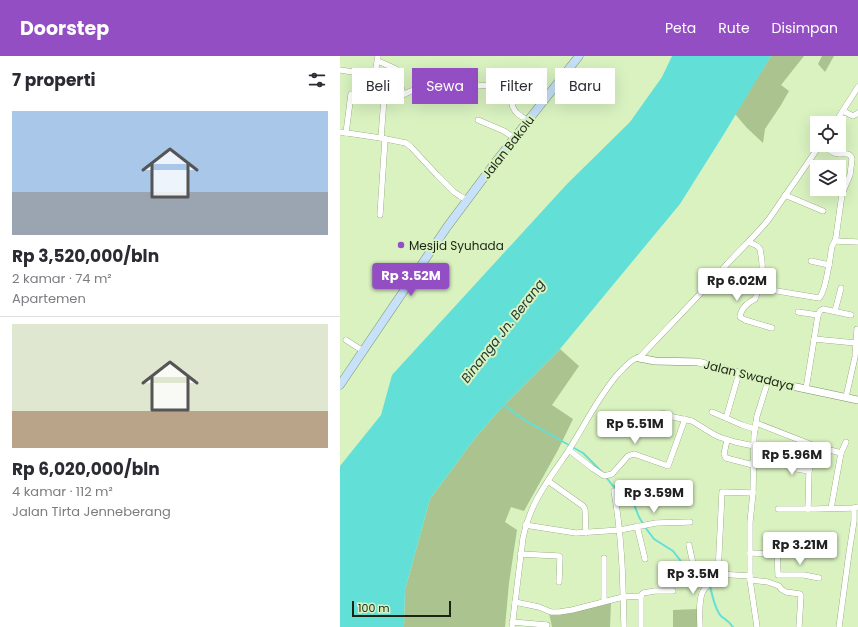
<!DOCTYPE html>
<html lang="id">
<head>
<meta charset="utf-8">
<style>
  :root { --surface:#fff; --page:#f2f2f3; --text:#2b2b33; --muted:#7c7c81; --line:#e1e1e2; --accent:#934ec3 }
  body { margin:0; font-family:Poppins,sans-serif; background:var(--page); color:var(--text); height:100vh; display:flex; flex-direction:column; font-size:15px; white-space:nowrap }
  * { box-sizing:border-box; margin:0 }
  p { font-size:13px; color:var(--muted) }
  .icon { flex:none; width:22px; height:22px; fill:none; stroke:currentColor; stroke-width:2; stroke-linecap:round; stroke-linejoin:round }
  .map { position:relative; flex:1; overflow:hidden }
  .details { display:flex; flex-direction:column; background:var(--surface); width:340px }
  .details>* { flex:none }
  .guide { position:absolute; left:12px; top:12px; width:380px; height:36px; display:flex; gap:8px }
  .tools { position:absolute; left:470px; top:60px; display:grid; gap:8px }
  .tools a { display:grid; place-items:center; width:36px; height:36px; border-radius:0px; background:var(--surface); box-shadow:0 4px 16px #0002; font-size:20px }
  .scale { position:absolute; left:12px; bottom:10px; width:99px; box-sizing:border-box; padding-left:4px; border:2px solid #1b2412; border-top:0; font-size:11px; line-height:14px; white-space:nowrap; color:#1b2412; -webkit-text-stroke:3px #d9f2c0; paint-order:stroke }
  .price { position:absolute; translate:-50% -34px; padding:0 9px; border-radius:4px; background:#fff; color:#222; font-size:13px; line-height:26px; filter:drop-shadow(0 1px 2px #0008) }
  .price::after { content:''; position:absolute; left:50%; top:24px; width:12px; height:9px; margin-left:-6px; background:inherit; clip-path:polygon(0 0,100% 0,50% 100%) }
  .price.active { background:var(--accent); color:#fff }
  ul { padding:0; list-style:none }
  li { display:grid; align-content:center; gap:8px; height:212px; padding:0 12px }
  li+li { border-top:1px solid var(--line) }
  li span { display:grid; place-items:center; height:124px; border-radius:0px; color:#555 }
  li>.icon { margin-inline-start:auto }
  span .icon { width:72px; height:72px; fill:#fffc; stroke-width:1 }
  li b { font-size:17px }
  h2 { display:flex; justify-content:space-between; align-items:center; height:48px; padding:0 12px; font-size:17px }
  .pill { padding:0 14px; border-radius:0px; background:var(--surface); box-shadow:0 4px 16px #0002; font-size:14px; line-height:36px }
  .pill.active { background:var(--accent); color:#fff }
  header { display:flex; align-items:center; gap:24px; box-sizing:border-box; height:56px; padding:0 20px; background:var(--accent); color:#fff }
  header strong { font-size:19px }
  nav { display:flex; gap:22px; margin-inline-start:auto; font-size:14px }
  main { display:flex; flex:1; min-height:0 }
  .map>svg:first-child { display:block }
  .green { fill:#aac38f }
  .water { fill:#62e0d8 }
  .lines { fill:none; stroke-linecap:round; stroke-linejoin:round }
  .stream { stroke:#62e0d8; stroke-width:2 }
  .minor-casing { stroke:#7b9163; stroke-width:6 }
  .tertiary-casing { stroke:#7b9163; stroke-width:8 }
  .secondary-casing { stroke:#7b9163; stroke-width:9 }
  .minor { stroke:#fff; stroke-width:5.5 }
  .tertiary { stroke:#fff; stroke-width:7 }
  .secondary { stroke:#c6e1f9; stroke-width:8 }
  .poi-dot { fill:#934ec3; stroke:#d9f2c0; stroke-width:1.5 }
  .labels { text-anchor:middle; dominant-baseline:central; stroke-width:4; stroke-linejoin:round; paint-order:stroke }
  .street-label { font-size:12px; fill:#1b2412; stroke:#d9f2c0 }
  .poi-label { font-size:12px; fill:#1b2412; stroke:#d9f2c0; text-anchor:start }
  .water-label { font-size:13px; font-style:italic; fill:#1d3331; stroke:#d9f2c0 }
</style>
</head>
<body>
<header>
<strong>Doorstep</strong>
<nav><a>Peta</a><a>Rute</a><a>Disimpan</a></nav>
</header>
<main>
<section class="details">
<h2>7 properti<svg class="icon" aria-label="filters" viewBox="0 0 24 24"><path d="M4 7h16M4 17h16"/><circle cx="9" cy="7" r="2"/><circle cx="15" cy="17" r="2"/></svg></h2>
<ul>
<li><span style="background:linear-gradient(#a9c7e8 65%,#9aa5b1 0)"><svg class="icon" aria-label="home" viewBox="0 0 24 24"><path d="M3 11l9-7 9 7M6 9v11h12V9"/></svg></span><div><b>Rp 3,520,000/bln</b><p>2 kamar · 74 m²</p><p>Apartemen</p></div></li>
<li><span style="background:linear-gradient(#dfe7d0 70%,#b9a48a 0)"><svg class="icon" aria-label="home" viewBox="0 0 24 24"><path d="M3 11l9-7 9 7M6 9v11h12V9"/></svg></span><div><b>Rp 6,020,000/bln</b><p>4 kamar · 112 m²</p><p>Jalan Tirta Jenneberang</p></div></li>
</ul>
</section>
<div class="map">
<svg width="518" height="571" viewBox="0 0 518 571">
  <rect width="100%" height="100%" fill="#d9f2c0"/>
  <g class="green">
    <polygon points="431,0 464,0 441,29 449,35 441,49 425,73 423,87 407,72 395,58"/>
    <polygon points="482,0 494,0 485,16 478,8"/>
    <polygon points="220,293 239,310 212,349 233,363 218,394 184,455 171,451 165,466 177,474 169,527 165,571 64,571 65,534 90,443 135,382 164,349"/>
    <polygon points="271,546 270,571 212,571 209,557"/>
    <polygon points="358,553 358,571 333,571 333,554"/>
  </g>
  <polygon class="water" points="332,0 431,0 384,78 340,148 220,293 164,349 135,382 90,443 65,534 64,571 0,571 0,410 41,359 52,319 227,128 290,66 322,21"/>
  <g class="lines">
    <g class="stream">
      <polyline points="164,349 183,363 220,384 243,397 264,418"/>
      <polyline points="266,421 273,430 284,437 293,446 299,461 305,471 314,483 333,495 340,504 344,514 356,521"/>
      <path d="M370 530C372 538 375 554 381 560 386 564 389 565 393 571"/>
    </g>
    <g class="minor-casing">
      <g id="minor">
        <polyline points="38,0 32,36 48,45 54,43 71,35 91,28 93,31 105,32 152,29 171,34"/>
        <polyline points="38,5 56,13 58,18 63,39"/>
        <polyline points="0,14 13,16"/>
        <path d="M173 16C172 28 167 48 177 57 180 60 184 62 188 65"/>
        <polyline points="503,55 513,60 518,57"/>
        <polyline points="138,64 164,75 174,82"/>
        <polyline points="495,67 518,31"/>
        <polyline points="0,76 41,82 66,87 71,91 97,119 114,136 120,140 127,144"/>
        <polyline points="6,77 11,38"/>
        <polyline points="41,82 44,43"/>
        <polyline points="445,139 483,155"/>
        <polyline points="40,159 45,83"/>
        <polyline points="495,185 518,186"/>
        <path d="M409 186C412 188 418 189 420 193 420 193 421 199 421 199 424 214 421 229 415 243 407 247 401 252 400 261L405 264 432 272"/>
        <path d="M471 205 489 209 492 190 495 185 496 181 502 138 510 119 512 103C510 94 501 100 494 97 490 95 487 92 483 89"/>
        <path d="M419 232 479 242C485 236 487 218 489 209"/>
        <polyline points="495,255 501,232"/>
        <polyline points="458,256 478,259"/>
        <polyline points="474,283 516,287"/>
        <polyline points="6,284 23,295"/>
        <polyline points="399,317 386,362 402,369 415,373"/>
        <polyline points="466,333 478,259 480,255 483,253 511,259"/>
        <polyline points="506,341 515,301 517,273"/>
        <polyline points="372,356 386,362"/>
        <polyline points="322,357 333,361 352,365 373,378 379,381 395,386 414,390"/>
        <polyline points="416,367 475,390 501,397 491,452"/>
        <polyline points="387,384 384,398 386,402 413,409"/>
        <polyline points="229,394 252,412 264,420 272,418 288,400 294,398 328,410 345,363"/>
        <polyline points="501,397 506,386"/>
        <polyline points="413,406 431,405 457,413 469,415 468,453"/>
        <polyline points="469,415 475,390"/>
        <polyline points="208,425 243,450 245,453 246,477"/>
        <path d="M274 435C282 481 283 525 284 571"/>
        <polyline points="438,453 475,453 514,452 518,451"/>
        <polyline points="185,469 236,477 280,474 316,467 350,466"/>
        <polyline points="297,470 305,503"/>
        <polyline points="349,489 355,517 356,519 370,527"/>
        <polyline points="410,497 437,498"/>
        <polyline points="180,498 219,500 220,501 219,526"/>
        <polyline points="264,502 264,545"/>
        <polyline points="410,520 378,518 382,436 413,437"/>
        <polyline points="479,522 464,519 438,519 437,491 438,489 440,488 481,489"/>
        <polyline points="410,524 428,526 439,530 441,533 446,536 460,538 461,540 459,571"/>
        <polyline points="301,540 303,537 315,535 333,535"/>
        <polyline points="175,546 199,551 211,556 219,556 232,554 283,541 301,540 301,571"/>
        <polyline points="172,566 207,569"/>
        <path d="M172 571 183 482C190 447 207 426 227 397 244 371 257 342 278 318 282 314 288 307 293 304 296 302 299 302 301 300 330 269 360 239 388 207 402 192 416 179 429 163L480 89"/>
        <path d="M360 571C360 560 358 545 363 535 368 528 374 524 378 518"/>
        <polyline points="417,571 410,524 410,466 413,437 414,380 417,360 428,325"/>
        <polyline points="499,571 509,497 514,465 514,452"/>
      </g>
    </g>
    <g class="tertiary-casing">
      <polyline id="tertiary" points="299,302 315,305 358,306 428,325 518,344"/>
    </g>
    <g class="secondary-casing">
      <polyline id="secondary" points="0,329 107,171 157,104 239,0"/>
    </g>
    <use href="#minor" class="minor"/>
    <use href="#tertiary" class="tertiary"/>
    <use href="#secondary" class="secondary"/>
  </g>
  <circle class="poi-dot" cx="61" cy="189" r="4"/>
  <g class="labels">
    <g class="street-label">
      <text transform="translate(168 91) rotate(-52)">Jalan Bakolu</text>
      <text transform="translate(409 319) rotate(14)">Jalan Swadaya</text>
    </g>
    <g class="poi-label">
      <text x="69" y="189">Mesjid Syuhada</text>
    </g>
    <g class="water-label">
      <text transform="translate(163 275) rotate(-52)">Binanga Jn. Berang</text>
    </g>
  </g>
</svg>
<div class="tools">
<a><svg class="icon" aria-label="locate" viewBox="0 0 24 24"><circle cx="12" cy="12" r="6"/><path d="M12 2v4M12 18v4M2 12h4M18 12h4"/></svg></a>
<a><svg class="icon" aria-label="layers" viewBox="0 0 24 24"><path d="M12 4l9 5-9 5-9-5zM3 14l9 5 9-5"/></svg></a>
</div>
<div class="scale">100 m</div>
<b class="price active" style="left:71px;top:241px">Rp 3.52M</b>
<b class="price" style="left:397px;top:246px">Rp 6.02M</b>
<b class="price" style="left:295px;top:389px">Rp 5.51M</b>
<b class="price" style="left:452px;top:420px">Rp 5.96M</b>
<b class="price" style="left:314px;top:458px">Rp 3.59M</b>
<b class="price" style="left:460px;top:510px">Rp 3.21M</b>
<b class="price" style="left:353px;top:539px">Rp 3.5M</b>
<div class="guide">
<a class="pill">Beli</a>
<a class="pill active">Sewa</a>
<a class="pill">Filter</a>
<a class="pill">Baru</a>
</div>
</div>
</main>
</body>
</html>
